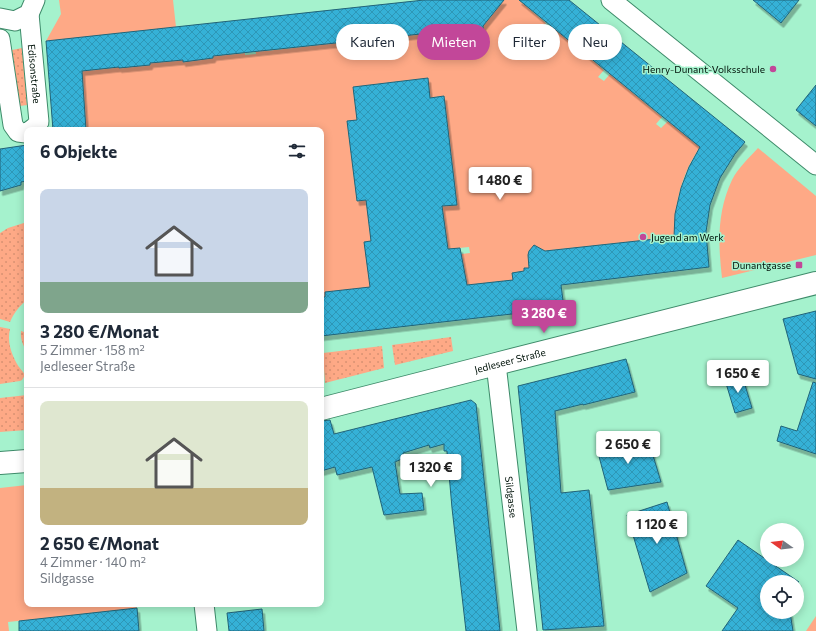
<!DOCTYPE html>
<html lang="de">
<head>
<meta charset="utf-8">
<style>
  :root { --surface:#fff; --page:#f2f2f3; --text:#1f2937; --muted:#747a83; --line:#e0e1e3; --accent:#c24799 }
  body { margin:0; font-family:Commissioner,sans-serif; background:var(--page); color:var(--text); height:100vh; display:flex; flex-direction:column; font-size:15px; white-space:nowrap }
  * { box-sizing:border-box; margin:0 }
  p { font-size:13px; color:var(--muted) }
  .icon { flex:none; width:22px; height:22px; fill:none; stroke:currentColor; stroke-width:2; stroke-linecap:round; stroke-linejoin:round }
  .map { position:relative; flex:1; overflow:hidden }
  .sheet { position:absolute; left:24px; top:127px; width:300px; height:480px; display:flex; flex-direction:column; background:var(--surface); border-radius:8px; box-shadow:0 2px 10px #0003 }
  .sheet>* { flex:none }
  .hud { position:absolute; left:336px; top:24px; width:380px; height:36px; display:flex; gap:8px }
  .needle { width:26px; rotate:284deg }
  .fabs { position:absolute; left:760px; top:523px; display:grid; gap:8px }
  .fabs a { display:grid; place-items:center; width:44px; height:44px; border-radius:50%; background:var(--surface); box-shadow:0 2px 10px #0003; font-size:20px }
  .price { position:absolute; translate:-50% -34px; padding:0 9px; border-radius:4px; background:#fff; color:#222; font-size:13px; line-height:26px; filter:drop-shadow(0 1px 2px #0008) }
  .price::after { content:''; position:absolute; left:50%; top:24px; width:12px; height:9px; margin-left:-6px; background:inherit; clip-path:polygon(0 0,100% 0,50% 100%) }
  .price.on { background:var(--accent); color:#fff }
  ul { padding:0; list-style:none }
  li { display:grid; align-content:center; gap:8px; height:212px; padding:0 16px }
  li+li { border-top:1px solid var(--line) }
  li span { display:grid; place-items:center; height:124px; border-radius:8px; color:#555 }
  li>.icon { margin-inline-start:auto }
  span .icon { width:72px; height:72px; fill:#fffc; stroke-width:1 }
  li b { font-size:17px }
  h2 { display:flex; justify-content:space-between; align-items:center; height:48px; padding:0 16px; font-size:17px }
  .tag { padding:0 14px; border-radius:18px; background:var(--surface); box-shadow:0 2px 10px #0003; font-size:14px; line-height:36px }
  .tag.on { background:var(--accent); color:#fff }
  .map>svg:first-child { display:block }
  .grass { fill:url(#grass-dots) }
  .green { fill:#fea986; fill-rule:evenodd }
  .building { fill:url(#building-cross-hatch); stroke:#216378; filter:url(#shadow) }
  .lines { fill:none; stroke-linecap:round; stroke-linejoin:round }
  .minor-casing { stroke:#3e8b6a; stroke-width:21 }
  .tertiary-casing { stroke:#3e8b6a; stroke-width:24 }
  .minor { stroke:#fff; stroke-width:19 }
  .tertiary { stroke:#fff; stroke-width:22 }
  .poi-dot { fill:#c24799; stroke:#a5f2cd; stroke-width:1.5 }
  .labels { text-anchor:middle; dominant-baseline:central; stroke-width:3; stroke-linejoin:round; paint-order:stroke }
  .poi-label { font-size:10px; fill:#00130a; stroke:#a5f2cd; text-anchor:end }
  .street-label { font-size:10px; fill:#00130a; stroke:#a5f2cd }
</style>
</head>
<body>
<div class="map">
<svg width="816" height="631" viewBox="0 0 816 631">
  <defs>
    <pattern id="grass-dots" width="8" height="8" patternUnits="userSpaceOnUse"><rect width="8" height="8" fill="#fea986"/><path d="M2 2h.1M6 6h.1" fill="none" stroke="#d89172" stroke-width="1.8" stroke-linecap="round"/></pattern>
    <pattern id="building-cross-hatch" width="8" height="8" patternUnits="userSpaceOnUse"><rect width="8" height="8" fill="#36b1d7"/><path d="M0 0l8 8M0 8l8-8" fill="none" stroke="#2e97b7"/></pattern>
    <filter id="shadow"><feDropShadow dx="2.5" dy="4.5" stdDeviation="0" flood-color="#0004"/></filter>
  </defs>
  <rect width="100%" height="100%" fill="#a5f2cd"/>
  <g class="grass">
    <polygon points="22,48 27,105 20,106 12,50"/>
    <path d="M27 222V300C19 306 14 313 10 322L0 319V233L8 228Z"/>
    <path d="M0 327 10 329C7 341 11 353 17 364 19 368 23 371 25 375L22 380 20 381 0 384Z"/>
    <path d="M21 331 27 333V352C23 345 20 339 21 331Z"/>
    <polygon points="451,337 453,351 395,365 392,345"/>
    <polygon points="382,346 384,368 325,383 323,353"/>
    <polygon points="27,395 27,430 0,432 0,398"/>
  </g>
  <g class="green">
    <polygon points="59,0 173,0 176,27 46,41 61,14"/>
    <path d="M504 0H519L546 23 541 30 546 34 552 27 604 70 598 77 604 81 610 74 662 117 656 124 661 128 668 121 700 147C696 153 692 160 689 166 678 188 675 213 674 237L543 251H529L528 258 533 268H524V271L512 273 513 280 467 285 325 292V297H321V130H86L83 83 74 72 119 67V68L130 67 129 60 139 66 150 65V63L183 60V61L213 58V56L245 53V55L256 54 255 47 264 46 265 51 318 45 317 40 327 39 328 44 381 38V34L390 37 432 33 435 37 441 38 446 35V31L473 29 482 30 483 26ZM427 78 430 98 444 96 457 204 442 206 448 249 469 247 470 253 367 265 364 242 371 241 366 200 357 201 347 122 357 120 353 87Z"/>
    <path d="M758 148 816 196V255L722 278C718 243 717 212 732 180 738 168 749 158 758 148Z"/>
    <polygon points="27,485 27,604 134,604 137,608 8,622 9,631 0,631 0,488"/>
    <polygon points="816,616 816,631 806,631"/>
  </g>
  <g class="building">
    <polygon points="424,0 504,0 483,26 484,37 471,29 449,31 443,37 441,38 436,38 430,33 213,56 213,58 183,62 183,60 150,63 150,65 119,68 119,67 82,71 86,130 53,130 46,41"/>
    <polygon points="519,0 569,0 745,142 735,154 720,178 710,205 706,232 709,267 561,285 564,308 321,336 321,297 325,297 325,292 370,287 364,242 371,241 366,200 357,201 347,121 357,120 353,87 428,78 430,98 444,96 457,205 442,206 448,249 460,248 467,285 513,280 512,273 524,271 524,268 529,268 528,255 529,251 534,245 545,251 674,237 675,214 681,188 689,167 700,147"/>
    <polygon points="753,0 799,0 781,23"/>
    <polygon points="816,85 816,126 796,110"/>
    <polygon points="27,145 27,181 21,182 21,185 0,191 0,149"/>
    <polygon points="816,311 816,379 798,374 783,319"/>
    <polygon points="626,359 635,392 583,405 583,404 555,411 561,493 589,490 604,626 543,630 518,386"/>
    <polygon points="742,375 752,408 735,413 725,380"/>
    <polygon points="813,382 816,383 816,454 777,441 781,426 797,431"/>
    <polygon points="471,400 476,404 500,631 466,631 452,508 447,451 444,451 444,444 430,448 429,445 403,453 404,458 395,462 400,494 422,493 424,510 384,515 372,467 337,475 335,467 321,471 321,421 330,420 334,434"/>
    <polygon points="649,442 661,482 608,490 597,449 620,443"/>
    <polygon points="667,502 687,573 650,592 627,515"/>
    <polygon points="738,540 799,582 767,582 767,612 790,612 793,631 722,631 738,608 706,586"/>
    <polygon points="137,608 139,631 19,631 19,621"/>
    <polygon points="262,609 264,631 229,631 227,613"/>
  </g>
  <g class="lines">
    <g class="minor-casing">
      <g id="minor">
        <polyline points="611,0 816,165"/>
        <path id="s1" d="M29 14 39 122 35 127 31 130"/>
        <polyline points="0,18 15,21 29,14 35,0"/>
        <polyline points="0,39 13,125 18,132 26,133 27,132"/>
        <path id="s2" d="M496 364 527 631"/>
        <polyline points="204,604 207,631"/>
      </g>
    </g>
    <g class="tertiary-casing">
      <g id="tertiary">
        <path id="s3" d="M321 409 496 364 816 283"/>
        <polyline points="0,463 27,461"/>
      </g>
    </g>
    <use href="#minor" class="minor"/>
    <use href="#tertiary" class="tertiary"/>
  </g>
  <g class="poi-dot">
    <circle cx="773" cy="69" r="4"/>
    <circle cx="643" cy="237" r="4"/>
    <rect x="795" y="261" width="8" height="8" rx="2"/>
  </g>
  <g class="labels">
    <g class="poi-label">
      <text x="765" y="69">Henry-Dunant-Volksschule</text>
      <text x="651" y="237" text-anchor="start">Jugend am Werk</text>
      <text x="791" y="265">Dunantgasse</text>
    </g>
    <g class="street-label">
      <text stroke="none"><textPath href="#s1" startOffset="60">Edisonstraße</textPath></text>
      <text stroke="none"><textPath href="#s3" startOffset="195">Jedleseer Straße</textPath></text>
      <text stroke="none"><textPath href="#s2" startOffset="134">Sildgasse</textPath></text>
    </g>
  </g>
</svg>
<div class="fabs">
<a><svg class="needle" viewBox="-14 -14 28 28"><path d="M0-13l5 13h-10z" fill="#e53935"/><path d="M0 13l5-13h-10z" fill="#747a83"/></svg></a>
<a><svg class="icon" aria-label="locate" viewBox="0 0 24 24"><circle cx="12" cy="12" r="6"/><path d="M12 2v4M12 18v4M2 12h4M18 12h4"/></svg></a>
</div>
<b class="price" style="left:500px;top:201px">1 480 €</b>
<b class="price on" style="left:544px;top:334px">3 280 €</b>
<b class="price" style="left:738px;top:394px">1 650 €</b>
<b class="price" style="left:628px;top:465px">2 650 €</b>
<b class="price" style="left:431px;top:488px">1 320 €</b>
<b class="price" style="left:657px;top:545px">1 120 €</b>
<div class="hud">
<a class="tag">Kaufen</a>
<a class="tag on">Mieten</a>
<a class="tag">Filter</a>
<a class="tag">Neu</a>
</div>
<section class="sheet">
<h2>6 Objekte<svg class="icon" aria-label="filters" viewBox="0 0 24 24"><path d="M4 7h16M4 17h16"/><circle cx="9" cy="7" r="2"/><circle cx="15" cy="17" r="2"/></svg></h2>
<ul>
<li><span style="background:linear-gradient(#c9d6e8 75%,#7fa58c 0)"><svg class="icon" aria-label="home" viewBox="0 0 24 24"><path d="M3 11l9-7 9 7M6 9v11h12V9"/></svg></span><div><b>3 280 €/Monat</b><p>5 Zimmer · 158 m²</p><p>Jedleseer Straße</p></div></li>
<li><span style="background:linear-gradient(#dfe7d0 70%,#c2b280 0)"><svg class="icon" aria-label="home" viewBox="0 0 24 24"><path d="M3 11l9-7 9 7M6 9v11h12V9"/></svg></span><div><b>2 650 €/Monat</b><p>4 Zimmer · 140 m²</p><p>Sildgasse</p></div></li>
</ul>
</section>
</div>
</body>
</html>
